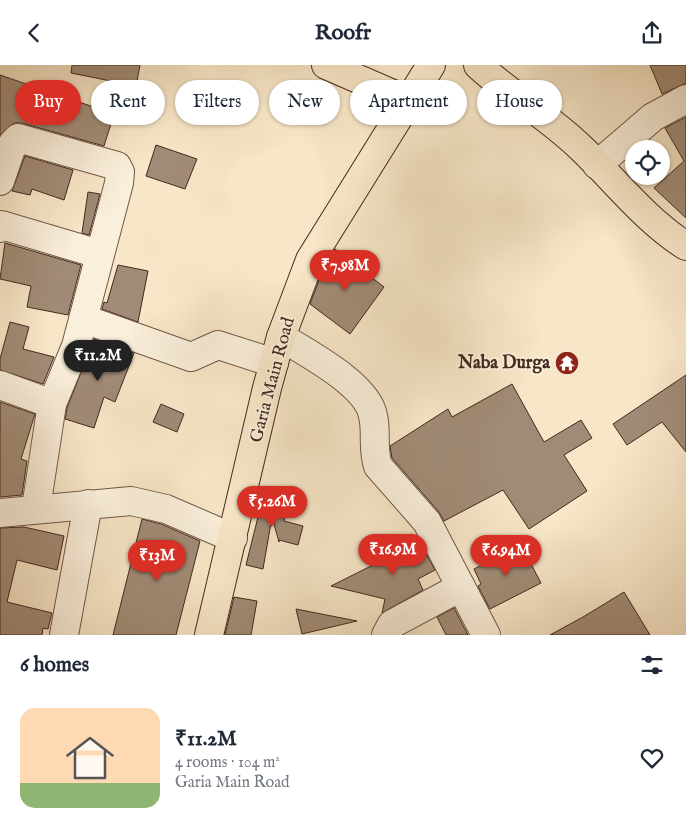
<!DOCTYPE html>
<html lang="en">
<head>
<meta charset="utf-8">
<style>
  :root { --surface:#fff; --page:#f2f2f3; --text:#1f2937; --muted:#747a83; --line:#e0e1e3; --accent:#d93025 }
  body { margin:0; font-family:"IM FELL English",serif; background:var(--page); color:var(--text); height:100vh; display:flex; flex-direction:column; font-size:19px; white-space:nowrap }
  * { box-sizing:border-box; margin:0 }
  p { font-size:16px; color:var(--muted) }
  .icon { flex:none; width:28px; height:28px; fill:none; stroke:currentColor; stroke-width:2; stroke-linecap:round; stroke-linejoin:round }
  .map { position:relative; height:570px; overflow:hidden }
  .details { display:flex; flex-direction:column; background:var(--surface); flex:1 }
  .details>* { flex:none }
  .top-card { position:absolute; left:15px; top:15px; width:656px; height:45px; display:flex; gap:10px }
  .buttons { position:absolute; left:625px; top:75px; display:grid; gap:10px }
  .buttons a { display:grid; place-items:center; width:45px; height:45px; border-radius:50%; background:var(--surface); box-shadow:0 1px 4px #0004; font-size:25px }
  .price { position:absolute; translate:-50% -42px; padding:0 11px; border-radius:18px; background:var(--accent); color:#fff; font-size:16px; line-height:32px; filter:drop-shadow(0 1px 2px #0008) }
  .price::after { content:''; position:absolute; left:50%; top:30px; width:15px; height:11px; margin-left:-8px; background:inherit; clip-path:polygon(0 0,100% 0,50% 100%) }
  .price.active { background:#222; color:#fff }
  ul { padding:0; list-style:none }
  li { display:flex; align-items:center; gap:15px; height:125px; padding:0 20px }
  li+li { border-top:1px solid var(--line) }
  li span { display:grid; place-items:center; flex:none; width:140px; height:100px; border-radius:15px; color:#555 }
  li>.icon { margin-inline-start:auto }
  span .icon { width:60px; height:60px; fill:#fffc; stroke-width:1 }
  li b { font-size:21px }
  h2 { display:flex; justify-content:space-between; align-items:center; height:60px; padding:0 20px; font-size:21px }
  .tag { padding:0 18px; border-radius:22px; background:var(--surface); box-shadow:0 1px 4px #0004; font-size:18px; line-height:45px }
  .tag.active { background:var(--accent); color:#fff }
  header { display:flex; justify-content:space-between; align-items:center; height:65px; padding:0 20px; background:var(--surface); font-size:22px; font-weight:800 }
  .map>svg:first-child { display:block }
  .building { fill:#a18b76; stroke:#43291f }
  .lines { fill:none; stroke-linecap:round; stroke-linejoin:round }
  .minor-casing { stroke:#705849; stroke-width:30 }
  .major-casing { stroke:#43291f; stroke-width:30 }
  .minor { stroke:#faefdb; stroke-width:28 }
  .major { stroke:#f7e6c7; stroke-width:28 }
  .labels { text-anchor:middle; dominant-baseline:central; stroke-width:4; stroke-linejoin:round; paint-order:stroke }
  .poi-label { font-size:18px; font-weight:bold; fill:#43291f; stroke:#faefdb; text-anchor:end }
  .street-label { font-size:18px; fill:#43291f; stroke:#faefdb }
</style>
</head>
<body>
<header><svg class="icon" aria-label="back" viewBox="0 0 24 24"><path d="M15 5l-7 7 7 7"/></svg>Roofr<svg class="icon" aria-label="share" viewBox="0 0 24 24"><path d="M12 15V3M7 8l5-5 5 5M5 13v7h14v-7"/></svg></header>
<div class="map">
<svg width="686" height="570" viewBox="0 0 686 570">
  <rect width="100%" height="100%" fill="#f7e6c7"/>
  <filter id="stains"><feTurbulence type="fractalNoise" baseFrequency=".004" numOctaves="4"/><feColorMatrix values="0 0 0 0 .2 0 0 0 0 .09 0 0 0 0 .02 0 0 0 .5 -.17"/></filter>
  <radialGradient id="worn" r=".72"><stop offset=".6" stop-color="#630" stop-opacity="0"/><stop offset="1" stop-color="#630" stop-opacity=".3"/></radialGradient>
  <g class="building">
    <polygon points="72,0 140,0 136,21 71,8"/>
    <polygon points="650,0 686,0 686,18 662,29"/>
    <polygon points="0,10 114,49 104,81 22,58 14,58 0,70"/>
    <polygon points="686,52 686,153 654,123 684,96 665,63"/>
    <polygon points="156,80 197,94 185,124 146,111"/>
    <polygon points="25,91 73,105 64,135 32,124 30,130 12,126"/>
    <polygon points="88,127 100,129 89,170 82,168"/>
    <polygon points="5,178 81,200 68,250 27,242 31,221 0,214"/>
    <polygon points="335,184 384,222 350,269 310,239 320,213 327,204 324,202"/>
    <polygon points="118,200 148,206 138,257 102,244 104,237 107,238"/>
    <polygon points="10,257 29,262 23,284 54,292 43,319 0,305 0,294"/>
    <polygon points="94,274 134,288 115,337 104,332 94,363 65,354 67,343"/>
    <polygon points="686,310 686,387 662,357 627,380 613,359"/>
    <polygon points="512,319 544,377 581,355 592,373 564,390 587,426 529,464 503,425 444,456 439,447 392,393 390,381 448,344 452,352"/>
    <polygon points="0,337 35,349 21,394 27,396 22,430 0,432"/>
    <polygon points="161,339 184,349 177,367 153,357"/>
    <polygon points="265,425 290,432 284,456 303,461 298,480 279,475 279,477 272,452 263,504 246,500 262,436 268,437"/>
    <polygon points="142,454 161,459 200,476 176,570 113,570"/>
    <polygon points="24,462 64,471 57,505 17,495 7,537 52,548 48,564 43,563 42,570 0,570 0,463"/>
    <polygon points="416,471 435,505 418,514 423,525 382,548 385,534 331,521 407,483 404,477"/>
    <polygon points="521,480 541,518 490,544 478,521 481,519 474,504"/>
    <polygon points="624,527 650,570 550,570 583,552"/>
    <polygon points="234,532 257,536 251,570 225,570"/>
    <polygon points="454,543 468,570 446,570 437,552"/>
    <polygon points="296,544 357,556 302,569"/>
  </g>
  <g class="lines">
    <g class="minor-casing">
      <g id="minor">
        <polyline points="597,100 653,52 686,34"/>
        <polyline points="0,116 13,78 18,73 117,101 120,107 119,118 76,281 52,339 36,443"/>
        <polyline points="0,163 1,160 99,189"/>
        <polyline points="84,254 191,292 218,280 274,298"/>
        <path d="M281 272C307 288 368 320 373 351 377 367 372 384 378 401L427 457 486 570"/>
        <polyline points="0,320 52,339"/>
        <polyline points="0,448 131,436 166,444 233,473"/>
        <polyline points="64,570 88,439"/>
        <polyline points="386,570 392,559 461,522"/>
      </g>
    </g>
    <g class="major-casing">
      <g id="major">
        <polyline points="326,0 409,36"/>
        <path d="M478 0C510 30 548 51 580 82 615 115 644 154 686 181"/>
        <polyline points="209,570 267,323 281,272 310,195 431,0"/>
      </g>
    </g>
    <use href="#minor" class="minor"/>
    <use href="#major" class="major"/>
  </g>
  <defs>
    <g id="temple-disc" transform="scale(1.25)"><circle r="9.5" fill="#8f2418" stroke="#faefdb"/><path d="M0-6L5-2H3V0L6.5 2.5H4V6H1.5V3h-3V6H-4V2.5H-6.5L-3 0V-2H-5Z" fill="#fff"/></g>
  </defs>
  <g fill-rule="evenodd">
    <use href="#temple-disc" x="567" y="298"/>
  </g>
  <g class="labels">
    <g class="poi-label">
      <text x="550" y="298">Naba Durga</text>
    </g>
    <g class="street-label">
      <text transform="translate(273 315) rotate(-75)">Garia Main Road</text>
    </g>
  </g>
  <rect width="100%" height="100%" filter="url(#stains)"/>
  <rect width="100%" height="100%" fill="url(#worn)"/>
</svg>
<div class="buttons">
<a><svg class="icon" aria-label="locate" viewBox="0 0 24 24"><circle cx="12" cy="12" r="6"/><path d="M12 2v4M12 18v4M2 12h4M18 12h4"/></svg></a>
</div>
<b class="price" style="left:345px;top:227px">₹7.98M</b>
<b class="price active" style="left:98px;top:317px">₹11.2M</b>
<b class="price" style="left:272px;top:463px">₹5.26M</b>
<b class="price" style="left:393px;top:511px">₹16.9M</b>
<b class="price" style="left:506px;top:512px">₹6.94M</b>
<b class="price" style="left:157px;top:517px">₹13M</b>
<div class="top-card">
<a class="tag active">Buy</a>
<a class="tag">Rent</a>
<a class="tag">Filters</a>
<a class="tag">New</a>
<a class="tag">Apartment</a>
<a class="tag">House</a>
</div>
</div>
<section class="details">
<h2>6 homes<svg class="icon" aria-label="filters" viewBox="0 0 24 24"><path d="M4 7h16M4 17h16"/><circle cx="9" cy="7" r="2"/><circle cx="15" cy="17" r="2"/></svg></h2>
<ul>
<li><span style="background:linear-gradient(#ffd9b3 75%,#8fb573 0)"><svg class="icon" aria-label="home" viewBox="0 0 24 24"><path d="M3 11l9-7 9 7M6 9v11h12V9"/></svg></span><div><b>₹11.2M</b><p>4 rooms · 104 m²</p><p>Garia Main Road</p></div><svg class="icon" aria-label="heart" viewBox="0 0 24 24"><path d="M12 20l-8-8c-3-5 5-10 8-4 3-6 11-1 8 4z"/></svg></li>
</ul>
</section>
</body>
</html>
